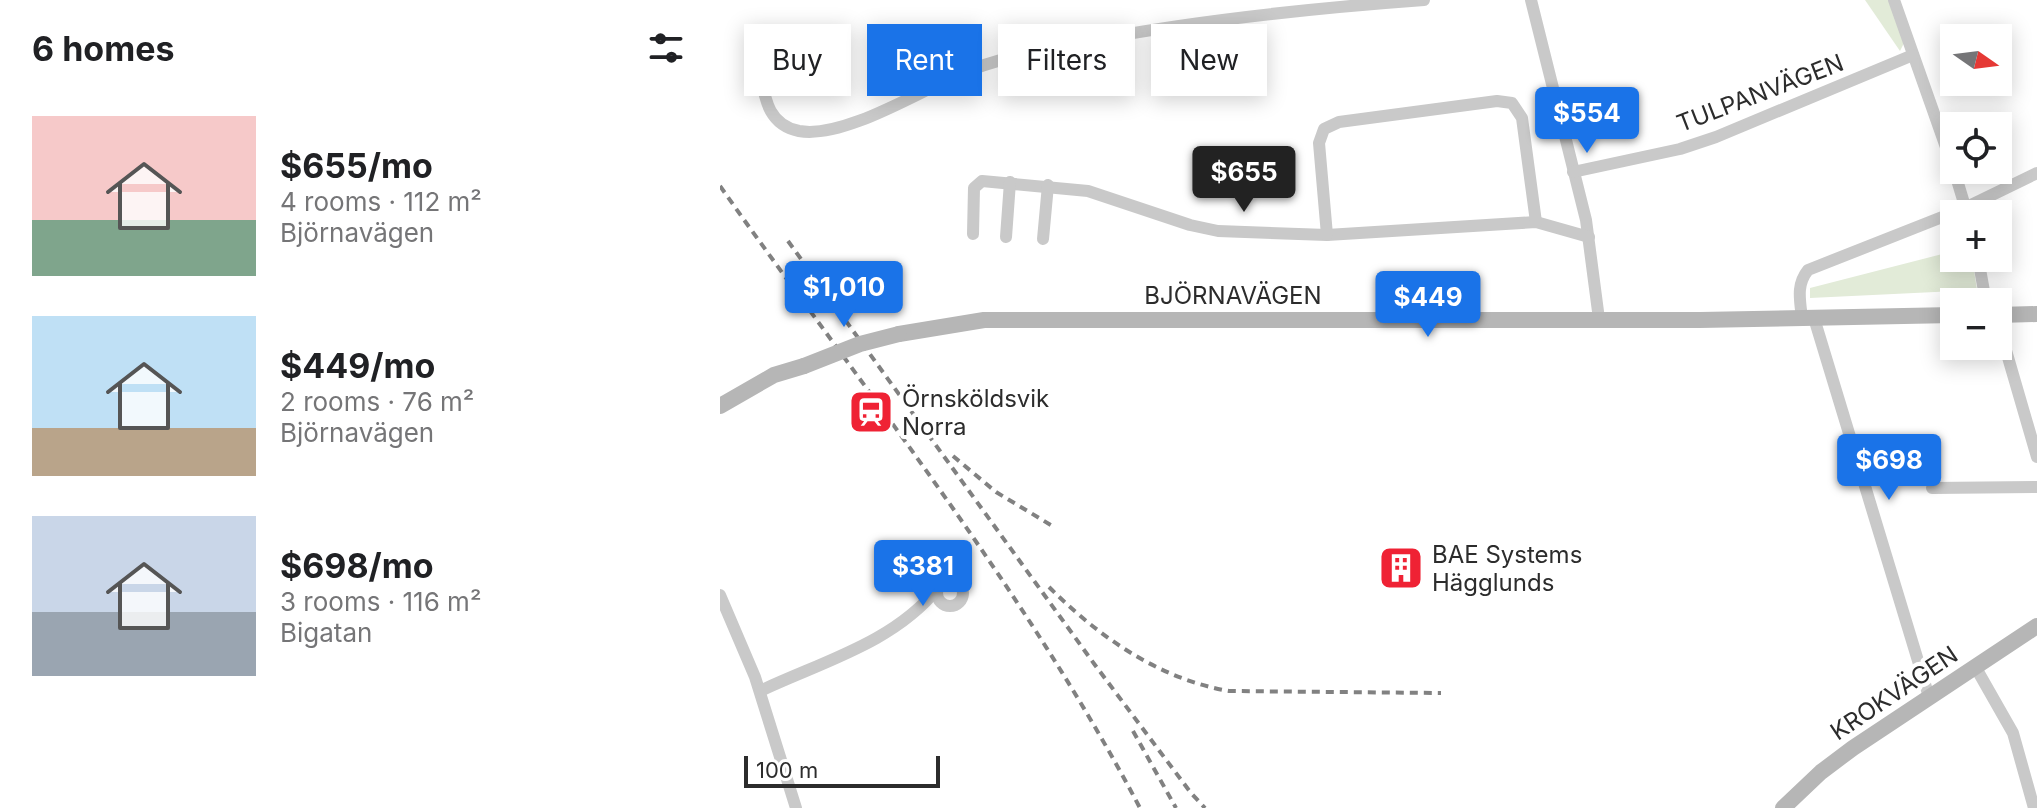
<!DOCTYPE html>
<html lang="en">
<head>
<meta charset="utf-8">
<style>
  :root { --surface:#fff; --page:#f6f6f6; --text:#202124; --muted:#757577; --accent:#1a73e8 }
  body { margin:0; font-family:Inter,sans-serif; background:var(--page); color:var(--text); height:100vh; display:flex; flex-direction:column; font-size:30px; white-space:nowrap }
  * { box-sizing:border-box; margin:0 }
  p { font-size:26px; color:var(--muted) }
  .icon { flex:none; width:44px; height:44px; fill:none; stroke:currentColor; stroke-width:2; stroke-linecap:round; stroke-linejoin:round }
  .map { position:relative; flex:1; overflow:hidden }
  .side { display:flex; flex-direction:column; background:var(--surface); width:720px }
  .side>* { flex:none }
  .guide { position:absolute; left:24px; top:24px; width:760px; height:72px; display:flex; gap:16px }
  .needle { width:52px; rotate:104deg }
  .controls { position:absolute; left:1220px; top:24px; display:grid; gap:16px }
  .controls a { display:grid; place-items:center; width:72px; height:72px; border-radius:0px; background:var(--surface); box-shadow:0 4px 20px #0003; font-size:40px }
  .scale { position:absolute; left:24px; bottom:20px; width:196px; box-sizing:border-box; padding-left:8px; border:4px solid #2c2c2c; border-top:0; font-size:22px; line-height:28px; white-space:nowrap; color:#2c2c2c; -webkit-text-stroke:6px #fff; paint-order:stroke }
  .price { position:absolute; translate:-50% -68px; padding:0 18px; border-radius:8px; background:var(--accent); color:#fff; font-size:26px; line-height:52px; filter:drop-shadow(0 2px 4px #0008) }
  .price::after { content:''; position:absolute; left:50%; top:48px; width:24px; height:18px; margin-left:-12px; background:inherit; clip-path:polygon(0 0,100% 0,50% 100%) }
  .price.current { background:#222; color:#fff }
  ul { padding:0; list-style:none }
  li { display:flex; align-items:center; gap:24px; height:200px; padding:0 32px }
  li span { display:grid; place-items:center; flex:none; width:224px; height:160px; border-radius:0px; color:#555 }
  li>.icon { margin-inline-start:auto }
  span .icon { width:96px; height:96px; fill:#fffc; stroke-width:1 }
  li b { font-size:34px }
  h2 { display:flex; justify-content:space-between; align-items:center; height:96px; padding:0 32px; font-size:34px }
  .chip { padding:0 28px; border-radius:0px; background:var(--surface); box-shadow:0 4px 20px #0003; font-size:28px; line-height:72px }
  .chip.current { background:var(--accent); color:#fff }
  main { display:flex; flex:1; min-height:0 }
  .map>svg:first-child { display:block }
  .green { fill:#e2ebd8 }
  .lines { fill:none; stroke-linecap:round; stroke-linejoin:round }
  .street { stroke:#c9c9c9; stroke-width:12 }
  .secondary { stroke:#b6b6b6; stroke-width:16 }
  .rail { stroke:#818181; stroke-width:4; stroke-dasharray:8 6; stroke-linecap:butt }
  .secondary-bridge { stroke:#b6b6b6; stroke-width:16 }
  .labels { text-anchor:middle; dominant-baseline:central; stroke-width:8; stroke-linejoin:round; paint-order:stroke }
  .street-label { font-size:24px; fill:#2c2c2c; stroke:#fff }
  .poi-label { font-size:24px; fill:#2c2c2c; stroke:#fff; text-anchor:start }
</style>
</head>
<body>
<main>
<section class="side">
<h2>6 homes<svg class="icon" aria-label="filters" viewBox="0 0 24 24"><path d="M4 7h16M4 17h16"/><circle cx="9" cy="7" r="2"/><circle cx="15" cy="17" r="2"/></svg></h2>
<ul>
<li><span style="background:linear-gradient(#f6c9c9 65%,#7fa58c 0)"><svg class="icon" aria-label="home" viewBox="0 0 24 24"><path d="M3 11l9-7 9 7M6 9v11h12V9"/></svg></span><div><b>$655/mo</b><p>4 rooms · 112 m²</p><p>Björnavägen</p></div></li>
<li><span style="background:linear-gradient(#bfe0f5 70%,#b9a48a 0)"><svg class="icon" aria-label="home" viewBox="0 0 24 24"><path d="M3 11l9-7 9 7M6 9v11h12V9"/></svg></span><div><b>$449/mo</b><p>2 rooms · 76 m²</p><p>Björnavägen</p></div></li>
<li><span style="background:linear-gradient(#c9d6e8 60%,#9aa5b1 0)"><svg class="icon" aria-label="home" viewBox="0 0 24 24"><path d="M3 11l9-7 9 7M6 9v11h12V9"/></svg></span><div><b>$698/mo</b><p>3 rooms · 116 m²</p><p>Bigatan</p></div></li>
</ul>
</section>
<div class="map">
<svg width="1317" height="808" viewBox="0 0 1317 808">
  <rect width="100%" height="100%" fill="#fff"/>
  <g class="green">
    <polygon points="1145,0 1169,0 1184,43 1180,51"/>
    <polygon points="1234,251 1234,258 1252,258 1257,290 1090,298 1090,288"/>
  </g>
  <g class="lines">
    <g class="street">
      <polyline points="811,0 866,220 879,319"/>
      <polyline points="1174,0 1234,170"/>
      <path d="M35 53C45 83 40 123 79 131 123 139 198 92 238 75 282 56 332 48 379 39 487 19 595 8 704 0"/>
      <polyline points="1234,170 1247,213"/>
      <polyline points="853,172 960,149 996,137 1193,55"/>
      <polyline points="253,234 254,188 262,181 368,191 470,225 498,231 607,235 816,222 869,237"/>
      <polyline points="607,235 599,143 604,129 619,122 777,101 792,103 802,118 816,222"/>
      <polyline points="286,237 290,182"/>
      <polyline points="323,239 328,185"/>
      <polyline points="1258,258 1266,302"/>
      <path d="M1082 318C1080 300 1076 285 1088 270L1245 208 1317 173"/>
      <polyline points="1094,318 1209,697"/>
      <polyline points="1278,323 1317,457"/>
      <polyline points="1212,488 1317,487"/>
      <circle cx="230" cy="593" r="13"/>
      <polyline points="0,595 35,677 76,808"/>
      <polyline points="1256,668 1293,733 1314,808"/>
      <path d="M40 691C101 662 173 643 217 589"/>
    </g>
    <g class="secondary">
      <polyline points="1278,315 1317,314"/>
      <polyline points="179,334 264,320 980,320 1234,315"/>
      <polyline points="0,406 54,375 84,366"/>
      <polyline points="1063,808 1101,772 1133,748 1317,626"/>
    </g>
    <g class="rail">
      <path d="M0 186C144 390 303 586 420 808"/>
      <polyline points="68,241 375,665 471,793 485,808"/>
      <polyline points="233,456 276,492 334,527"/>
      <path d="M329 587C379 637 439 679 509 691L721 693"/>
      <polyline points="413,731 456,808"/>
    </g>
    <polyline class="secondary-bridge" points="84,366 140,344 179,334"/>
  </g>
  <defs>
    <g id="station-square" transform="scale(2.3)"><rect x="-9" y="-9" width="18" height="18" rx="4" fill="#ef2234" stroke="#fff"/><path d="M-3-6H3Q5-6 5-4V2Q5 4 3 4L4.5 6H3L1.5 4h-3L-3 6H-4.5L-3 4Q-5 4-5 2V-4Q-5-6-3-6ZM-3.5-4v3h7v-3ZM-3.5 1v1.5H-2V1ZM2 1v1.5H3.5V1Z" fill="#fff"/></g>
    <g id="building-square" transform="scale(2.3)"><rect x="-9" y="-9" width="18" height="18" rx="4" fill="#ef2234" stroke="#fff"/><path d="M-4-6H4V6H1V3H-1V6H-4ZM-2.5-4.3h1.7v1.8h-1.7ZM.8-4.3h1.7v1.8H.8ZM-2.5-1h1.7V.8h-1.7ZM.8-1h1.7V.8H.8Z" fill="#fff"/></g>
  </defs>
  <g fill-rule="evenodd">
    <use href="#station-square" x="151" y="412"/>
    <use href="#building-square" x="681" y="568"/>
  </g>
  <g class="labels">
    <g class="street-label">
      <text transform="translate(1040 93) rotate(-21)">TULPANVÄGEN</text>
      <text x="513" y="295">BJÖRNAVÄGEN</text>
      <text transform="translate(1174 693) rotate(-34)">KROKVÄGEN</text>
    </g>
    <g class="poi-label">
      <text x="182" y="398">Örnsköldsvik<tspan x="182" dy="28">Norra</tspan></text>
      <text x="712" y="554">BAE Systems<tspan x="712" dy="28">Hägglunds</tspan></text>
    </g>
  </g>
</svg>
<div class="controls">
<a><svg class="needle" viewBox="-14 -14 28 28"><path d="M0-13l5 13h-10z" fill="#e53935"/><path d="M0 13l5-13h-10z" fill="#757577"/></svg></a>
<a><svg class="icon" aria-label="locate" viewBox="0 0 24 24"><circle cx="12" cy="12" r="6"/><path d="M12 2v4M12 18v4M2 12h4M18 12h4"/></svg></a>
<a>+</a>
<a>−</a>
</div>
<div class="scale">100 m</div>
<b class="price" style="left:867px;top:155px">$554</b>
<b class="price current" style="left:524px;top:214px">$655</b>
<b class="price" style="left:124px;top:329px">$1,010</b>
<b class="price" style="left:708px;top:339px">$449</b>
<b class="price" style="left:1169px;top:502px">$698</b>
<b class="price" style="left:203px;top:608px">$381</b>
<div class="guide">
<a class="chip">Buy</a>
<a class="chip current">Rent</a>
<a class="chip">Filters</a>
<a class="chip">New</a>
</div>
</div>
</main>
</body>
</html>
